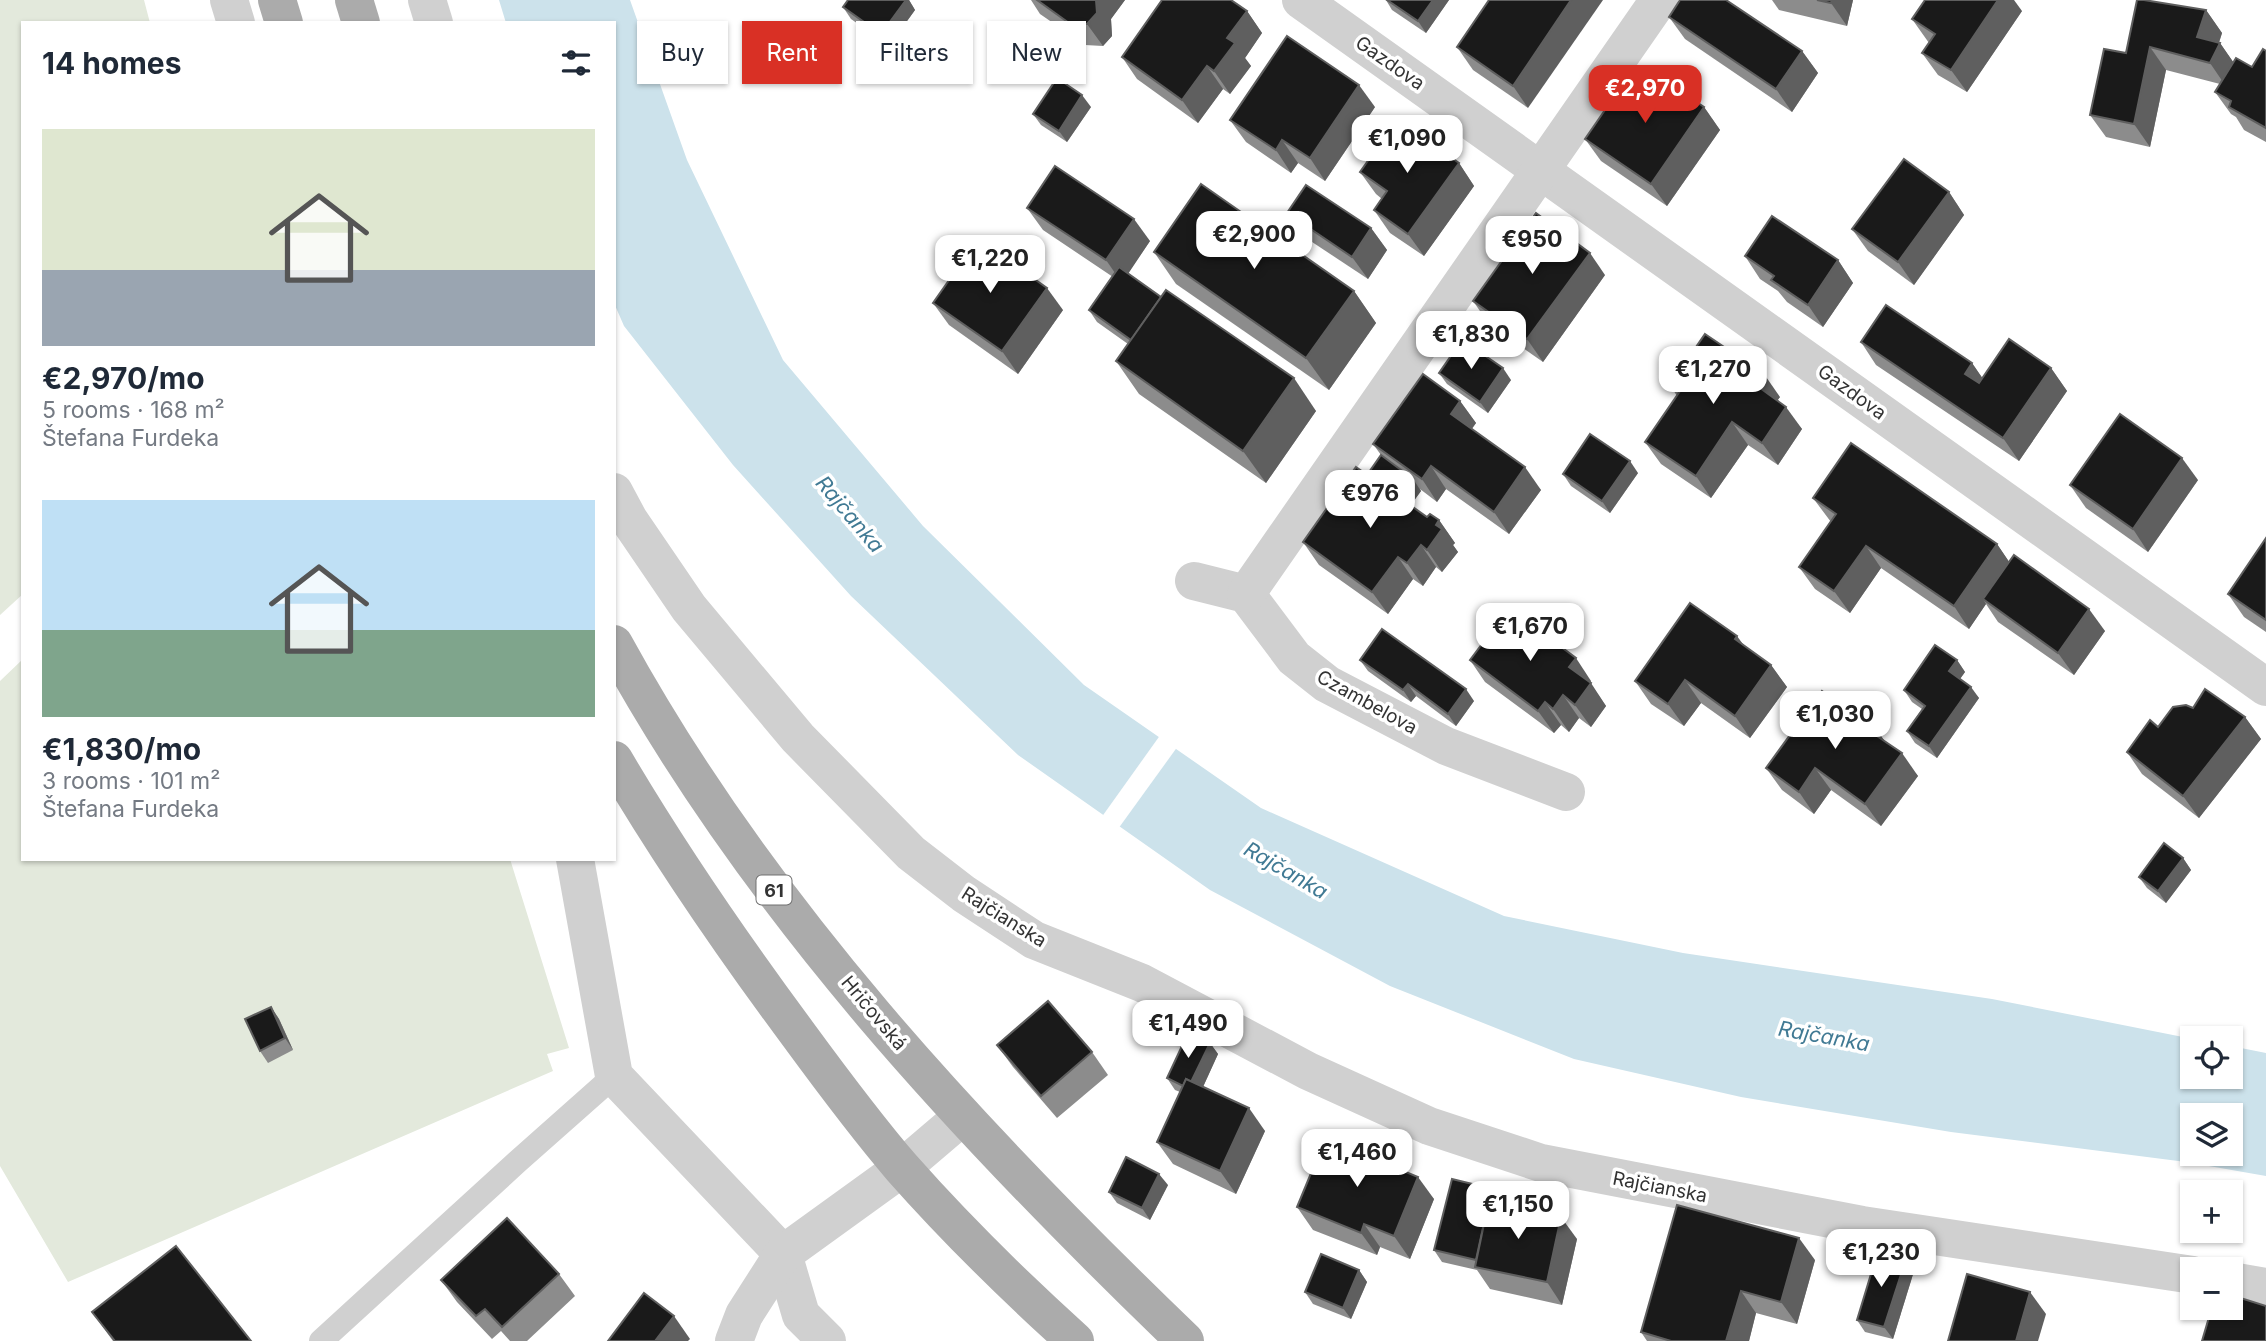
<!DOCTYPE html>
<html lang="en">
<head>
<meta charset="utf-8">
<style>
  :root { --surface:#fff; --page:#f2f2f3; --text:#1f2937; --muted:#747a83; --accent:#d93025 }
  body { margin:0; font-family:Inter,sans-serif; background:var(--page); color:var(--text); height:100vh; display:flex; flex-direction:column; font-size:26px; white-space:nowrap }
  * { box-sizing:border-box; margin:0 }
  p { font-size:23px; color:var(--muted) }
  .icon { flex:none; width:38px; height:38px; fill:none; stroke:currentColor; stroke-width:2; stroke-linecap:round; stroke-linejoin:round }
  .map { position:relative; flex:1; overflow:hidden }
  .panel { position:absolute; left:21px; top:21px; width:595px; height:840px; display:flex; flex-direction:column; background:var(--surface); border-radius:0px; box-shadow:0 2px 5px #0004 }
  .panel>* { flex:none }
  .banner { position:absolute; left:637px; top:21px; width:665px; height:63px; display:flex; gap:14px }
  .fabs { position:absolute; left:2180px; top:1026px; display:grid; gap:14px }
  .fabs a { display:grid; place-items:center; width:63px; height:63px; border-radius:0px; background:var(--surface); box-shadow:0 2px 5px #0004; font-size:35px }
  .price { position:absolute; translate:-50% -60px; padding:0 16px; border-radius:14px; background:#fff; color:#222; font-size:23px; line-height:46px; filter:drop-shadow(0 2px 4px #0008) }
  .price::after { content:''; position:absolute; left:50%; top:42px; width:21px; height:16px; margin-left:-10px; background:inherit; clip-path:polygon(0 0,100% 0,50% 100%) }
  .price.current { background:var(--accent); color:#fff }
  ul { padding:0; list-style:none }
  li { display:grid; align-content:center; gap:14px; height:371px; padding:0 21px }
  li span { display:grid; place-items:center; height:217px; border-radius:0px; color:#555 }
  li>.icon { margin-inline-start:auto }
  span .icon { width:126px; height:126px; fill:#fffc; stroke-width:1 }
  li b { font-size:30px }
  h2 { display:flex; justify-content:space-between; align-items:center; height:84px; padding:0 21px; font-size:30px }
  .chip { padding:0 24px; border-radius:0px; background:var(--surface); box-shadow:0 2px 5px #0004; font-size:24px; line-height:63px }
  .chip.current { background:var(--accent); color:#fff }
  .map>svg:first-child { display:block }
  .green { fill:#e3e9dc }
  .water { fill:#cce2eb; fill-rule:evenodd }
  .pier { fill:#fff }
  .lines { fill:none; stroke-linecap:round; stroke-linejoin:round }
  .lane { stroke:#d0d0d0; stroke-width:24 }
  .street { stroke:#d0d0d0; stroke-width:38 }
  .primary { stroke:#ababab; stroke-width:38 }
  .wall { fill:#8c8c8c }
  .shaded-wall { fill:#5f5f5f }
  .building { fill:#1a1a1a; stroke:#5f5f5f; stroke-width:2 }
  .labels { text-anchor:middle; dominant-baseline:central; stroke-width:7; stroke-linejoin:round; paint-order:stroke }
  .shield { fill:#fff; stroke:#707070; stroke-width:2 }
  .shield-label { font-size:18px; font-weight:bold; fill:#333 }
  .street-label { font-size:19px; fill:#333; stroke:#fff }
  .water-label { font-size:21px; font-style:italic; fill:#417a94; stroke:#fff }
</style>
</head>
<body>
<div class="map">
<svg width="2266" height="1341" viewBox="0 0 2266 1341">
  <rect width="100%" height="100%" fill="#fff"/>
  <g class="green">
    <polygon points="0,0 144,0 150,23 23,23 23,594 0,615"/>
    <polygon points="23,659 23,859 510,859 569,1048 547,1054 553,1071 68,1282 0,1166 0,681"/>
  </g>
  <path class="water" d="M499 0H630L687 160 783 360 923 526 1084 685 1261 808 1504 916 1683 953 1992 999 2193 1039V1076H2231V1046L2266 1053V1176L2186 1162 1951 1132 1741 1097 1574 1059 1390 986 1210 890 1018 755 851 596 733 465 624 326 614 303V23H506ZM2193 1115H2231V1153H2193Z"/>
  <polygon class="pier" points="1161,734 1178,746 1118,829 1101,818"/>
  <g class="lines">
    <polyline class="lane" points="321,1341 517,1162 614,1076"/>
    <g class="street">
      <polyline points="229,0 236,23"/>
      <polyline points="427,0 434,23"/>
      <polyline points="1301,0 2266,687"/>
      <polyline points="614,492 629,520 689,608 798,738 911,853 964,894 1034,940 1142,983 1308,1071 1429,1126 1541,1163 1862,1225 2193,1275"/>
      <polyline points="1194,581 1246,594 1294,658 1327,684 1446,746 1566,792"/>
      <polyline points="1246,594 1659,0"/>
      <polyline points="575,859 614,1076 783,1254 801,1315 827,1341"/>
      <polyline points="2231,1281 2266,1287"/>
      <polyline points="734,1341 744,1315 783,1254 902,1168 963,1116"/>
    </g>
    <g class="primary">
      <polyline points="277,0 284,23"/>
      <polyline points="354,0 361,23"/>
      <path d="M614 644C759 909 969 1133 1185 1341"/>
      <path d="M614 760C670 855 732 945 798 1034 831 1079 865 1125 902 1168 956 1229 1014 1286 1075 1341"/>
    </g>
  </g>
  <g class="wall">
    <polygon points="848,0 909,0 915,10 889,46 851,19 843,7"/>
    <polygon points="1031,0 1125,0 1111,19 1112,36 1103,46 1085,45 1040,14"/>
    <polygon points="1386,0 1449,0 1426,33 1392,10"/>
    <polygon points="1489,0 1528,108 1473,70 1457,47"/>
    <polygon points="1772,0 1853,0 1847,26 1779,10"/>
    <polygon points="2206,10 2222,33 2219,43 2220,43 2233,62 2252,67 2266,51 2266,142 2244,130 2236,117 2231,114 2215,92 2220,84 2166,70 2150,147 2106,137 2090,115 2126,53"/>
    <polygon points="1247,11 1262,33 1245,58 1251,66 1230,94 1223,89 1198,123 1137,79 1122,57"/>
    <polygon points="2022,11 1967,92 1938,75 1922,53 1929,43 1912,19"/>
    <polygon points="1669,17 1802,51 1818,73 1792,112 1685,39"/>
    <polygon points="1638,85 1704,107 1720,130 1667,206 1601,161 1585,139"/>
    <polygon points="1091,107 1067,142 1041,125 1033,114"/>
    <polygon points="1375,107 1325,181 1298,163 1291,173 1246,142 1230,120"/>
    <polygon points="1459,163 1474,186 1424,256 1390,233 1374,210 1382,199 1376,194 1360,172"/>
    <polygon points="1949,192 1964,215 1914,285 1868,251 1852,229"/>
    <polygon points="1027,208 1150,241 1128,273 1316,411 1266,483 1139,394 1116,361 1128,344 1097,322 1089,310 1113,277 1043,230"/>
    <polygon points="1287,213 1371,228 1387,250 1368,279 1303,236"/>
    <polygon points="1154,252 1354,291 1376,323 1329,390 1176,284"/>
    <polygon points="1745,256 1838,260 1853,283 1823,327 1787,302 1778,291 1760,279"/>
    <polygon points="1605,275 1543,362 1489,324 1473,301"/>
    <polygon points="933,303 1063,310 1018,374 949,325"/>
    <polygon points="1861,342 1972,363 1982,378 2051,368 2067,391 2019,461 1876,365"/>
    <polygon points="1439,373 1511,380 1488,413 1447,384"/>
    <polygon points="1670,385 1780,397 1777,400 1802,429 1778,465 1748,445 1711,498 1661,464 1645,442 1677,396"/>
    <polygon points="1460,401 1476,423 1472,429 1541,490 1509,534 1446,489 1437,502 1420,489 1421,491 1410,506 1427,517 1439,520 1455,543 1453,545 1458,552 1442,572 1436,567 1423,586 1413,579 1388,614 1319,565 1303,542 1367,475 1381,455 1373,444"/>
    <polygon points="1638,473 1610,513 1571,486 1563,474"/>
    <polygon points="2198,480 2148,552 2086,508 2070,485"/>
    <polygon points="1813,498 1997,544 2009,562 2105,631 2074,675 1998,622 1986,604 1969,629 1881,568 1850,613 1815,589 1799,567 1831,522"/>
    <polygon points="2266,538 2266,632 2244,617 2228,594"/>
    <polygon points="1744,646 1771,665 1787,687 1750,738 1701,703 1684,726 1651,704 1635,681"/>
    <polygon points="1360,660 1474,701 1456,726 1416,696 1411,702 1368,671"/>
    <polygon points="1470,660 1591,681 1590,683 1606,706 1591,727 1579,718 1569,732 1561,725 1554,733 1485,682"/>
    <polygon points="1957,660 1965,672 1960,679 1979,698 1937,758 1915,743 1907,731 1922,709 1912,702 1904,690"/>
    <polygon points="2193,708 2245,717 2261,739 2199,818 2142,774 2127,752 2158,727"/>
    <polygon points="1884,741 1918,776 1881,826 1831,790 1814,814 1782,790 1766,768"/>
    <polygon points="2183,858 2191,870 2166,903 2147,888 2139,877"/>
    <polygon points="271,1007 279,1019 293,1050 268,1063 260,1051"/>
    <polygon points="1210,1043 1218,1054 1203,1087 1265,1131 1236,1194 1173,1164 1157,1142 1180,1092 1175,1090 1167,1078"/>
    <polygon points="997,1045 1092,1052 1108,1075 1057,1118 1013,1067"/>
    <polygon points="1394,1167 1434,1199 1410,1259 1380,1247 1377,1255 1313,1230 1297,1207"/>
    <polygon points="1168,1185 1150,1220 1117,1203 1109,1192"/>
    <polygon points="1506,1202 1505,1204 1577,1239 1562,1305 1490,1289 1477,1270 1442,1262 1434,1250"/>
    <polygon points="1906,1259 1914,1271 1893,1339 1865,1332 1857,1320"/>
    <polygon points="1815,1260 1797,1324 1756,1313 1749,1341 1647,1341 1641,1332"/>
    <polygon points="1359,1270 1367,1282 1351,1319 1313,1304 1305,1292"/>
    <polygon points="559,1274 575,1296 527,1341 510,1341 501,1331 492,1339 457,1302 441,1280"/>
    <polygon points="92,1312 251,1341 113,1341"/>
  </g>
  <g class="shaded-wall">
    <polygon points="906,0 909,0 915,10 889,46 881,34"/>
    <polygon points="1096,0 1125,0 1111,19 1112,36 1103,46 1087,24"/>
    <polygon points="1433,0 1449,0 1426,33 1418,21"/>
    <polygon points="1571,0 1603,0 1528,108 1513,86"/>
    <polygon points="1832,0 1853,0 1847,26 1831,3"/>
    <polygon points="1998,0 2014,0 2022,11 1967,92 1951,70"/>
    <polygon points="2206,10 2222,33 2216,51 2220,43 2236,66 2225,85 2210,63 2197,37"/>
    <polygon points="1247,11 1262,33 1245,58 1251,66 1230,94 1214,71 1227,38"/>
    <polygon points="2150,47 2166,70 2150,147 2134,124"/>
    <polygon points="1802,51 1818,73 1792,112 1776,89"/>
    <polygon points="1207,66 1223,89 1198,123 1182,100"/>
    <polygon points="1359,85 1375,107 1325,181 1310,158"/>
    <polygon points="1082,95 1091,107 1067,142 1059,131"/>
    <polygon points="1704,107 1720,130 1667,206 1651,184"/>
    <polygon points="1282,140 1298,163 1291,173 1276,150"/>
    <polygon points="1459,163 1474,186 1424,256 1408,234"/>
    <polygon points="1949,192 1964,215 1914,285 1898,262"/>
    <polygon points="1134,219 1150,241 1122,283 1106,260"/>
    <polygon points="1371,228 1387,250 1368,279 1352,257"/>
    <polygon points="1590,253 1605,275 1543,362 1527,339"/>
    <polygon points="1838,260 1853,283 1823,327 1808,305"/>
    <polygon points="1047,288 1063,310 1018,374 1002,351"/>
    <polygon points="1354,291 1376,323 1329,390 1306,358"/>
    <polygon points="1972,363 1988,386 1981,396 1965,374"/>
    <polygon points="1503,368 1511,380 1488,413 1480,402"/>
    <polygon points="2051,368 2067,391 2019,461 2003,438"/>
    <polygon points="1764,374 1780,397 1772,408 1756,385"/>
    <polygon points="1294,378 1316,411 1266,483 1243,451"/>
    <polygon points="1460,401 1476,423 1466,436 1451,414"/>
    <polygon points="1786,407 1802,429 1778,465 1762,443"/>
    <polygon points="1732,422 1748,445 1711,498 1696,476"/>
    <polygon points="2182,458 2198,480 2148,552 2133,529"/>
    <polygon points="1630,461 1638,473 1610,513 1602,501"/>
    <polygon points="1431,466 1446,489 1437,502 1422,479"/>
    <polygon points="1525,467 1541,490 1509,534 1494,512"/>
    <polygon points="1413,479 1421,491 1405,513 1396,501"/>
    <polygon points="1439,520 1455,543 1453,545 1458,552 1442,572 1427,550 1436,525"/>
    <polygon points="1997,544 2012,566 1983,599 1986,604 1969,629 1954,606"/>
    <polygon points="1421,545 1436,567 1423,586 1407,563"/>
    <polygon points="1866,546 1881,568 1850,613 1834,591"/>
    <polygon points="1398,557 1413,579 1388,614 1372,592"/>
    <polygon points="2089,609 2105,631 2074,675 2058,653"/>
    <polygon points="1737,636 1753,658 1735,639"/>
    <polygon points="1576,658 1591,681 1585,690 1569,667"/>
    <polygon points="1957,660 1965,672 1957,683 1949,671"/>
    <polygon points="1771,665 1787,687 1750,738 1735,716"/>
    <polygon points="1685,680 1701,703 1684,726 1668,704"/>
    <polygon points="1591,683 1606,706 1591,727 1575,705"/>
    <polygon points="1408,684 1416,696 1411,702 1403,690"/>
    <polygon points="1971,687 1979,698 1937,758 1929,746"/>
    <polygon points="1466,689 1474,701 1456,726 1448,714"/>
    <polygon points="1563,695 1579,718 1569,732 1553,709"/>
    <polygon points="1545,702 1561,725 1554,733 1538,711"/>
    <polygon points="2245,717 2261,739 2199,818 2183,796"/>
    <polygon points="1877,730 1893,753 1874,734"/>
    <polygon points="1902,753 1918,776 1881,826 1865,804"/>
    <polygon points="1815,768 1831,790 1814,814 1799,792"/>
    <polygon points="2183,858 2191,870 2166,903 2158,891"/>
    <polygon points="271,1007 279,1019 293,1050 285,1038"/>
    <polygon points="1210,1043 1218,1054 1197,1100 1188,1089"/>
    <polygon points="1249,1108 1265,1131 1236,1194 1220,1171"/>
    <polygon points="1159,1174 1168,1185 1150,1220 1142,1208"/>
    <polygon points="1418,1177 1434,1199 1410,1259 1394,1236"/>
    <polygon points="1497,1190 1506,1202 1489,1270 1480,1261"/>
    <polygon points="1561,1217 1577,1239 1562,1305 1547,1282"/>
    <polygon points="1364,1224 1380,1247 1377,1255 1361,1233"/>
    <polygon points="1799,1238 1815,1260 1797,1324 1781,1302"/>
    <polygon points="1906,1259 1914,1271 1893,1339 1884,1327"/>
    <polygon points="1359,1270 1367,1282 1351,1319 1343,1308"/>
    <polygon points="1741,1291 1756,1313 1749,1341 1726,1341"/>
    <polygon points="2030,1292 2046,1314 2038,1341 2016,1341"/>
    <polygon points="674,1316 690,1339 688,1341 655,1341"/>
  </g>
  <g class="building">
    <polygon points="848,0 906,0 881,34 843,7"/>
    <polygon points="1037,0 1096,0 1097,13 1087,24 1069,23"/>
    <polygon points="1162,0 1231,0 1247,11 1227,38 1235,43 1214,71 1207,66 1182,100 1122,57"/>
    <polygon points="1387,0 1433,0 1418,21"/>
    <polygon points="1489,0 1571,0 1513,86 1457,47"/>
    <polygon points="1680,0 1726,0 1802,51 1776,89 1669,17"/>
    <polygon points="1817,0 1832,0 1831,3"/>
    <polygon points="1925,0 1998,0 1951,70 1922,53 1935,34 1912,19"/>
    <polygon points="2137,0 2144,0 2206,10 2197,37 2220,43 2210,63 2150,47 2134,124 2090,115 2104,49 2126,53"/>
    <polygon points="1287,36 1359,85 1310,158 1282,140 1276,150 1230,120"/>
    <polygon points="2263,49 2266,51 2266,128 2229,107 2231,101 2215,92 2236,58 2252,67"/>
    <polygon points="1649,70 1704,107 1651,184 1585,139 1627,78 1638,85"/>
    <polygon points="1057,78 1082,95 1059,131 1033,114"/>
    <polygon points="1397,120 1459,163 1408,234 1374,210 1387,191 1360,172"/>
    <polygon points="1904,159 1949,192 1898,262 1852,229"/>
    <polygon points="1055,166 1134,219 1106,260 1027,208"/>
    <polygon points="1201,184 1354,291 1306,358 1154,252"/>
    <polygon points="1306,185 1371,228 1352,257 1287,213"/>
    <polygon points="1536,213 1590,253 1527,339 1473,301"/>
    <polygon points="1772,216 1838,260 1808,305 1771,280 1774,276 1745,256"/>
    <polygon points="978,239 1047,288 1002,351 933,303"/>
    <polygon points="1119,267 1161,297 1131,340 1089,310"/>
    <polygon points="1166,290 1294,378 1243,451 1116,361"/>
    <polygon points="1886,305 1972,363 1965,374 1979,383 2009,339 2051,368 2003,438 1861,342"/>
    <polygon points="1705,334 1764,374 1756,385 1786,407 1762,443 1732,422 1696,476 1645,442 1680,391 1670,385"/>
    <polygon points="1462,340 1503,368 1480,402 1439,373"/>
    <polygon points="1423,374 1460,401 1451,414 1525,467 1494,512 1431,466 1422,479 1373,444"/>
    <polygon points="2120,414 2182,458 2133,529 2070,485"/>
    <polygon points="1590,434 1630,461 1602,501 1563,474"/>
    <polygon points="1851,443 1997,544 1954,606 1866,546 1834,591 1799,567 1836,514 1813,498"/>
    <polygon points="1381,455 1413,479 1399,498 1367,475"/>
    <polygon points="1356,467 1427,517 1430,514 1439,520 1436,525 1442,529 1427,550 1421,545 1407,563 1398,557 1372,592 1303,542"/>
    <polygon points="2266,538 2266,620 2228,594"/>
    <polygon points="2014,555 2089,609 2058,653 1983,599"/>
    <polygon points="1690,603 1737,636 1735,639 1771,665 1735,716 1685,680 1668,704 1635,681"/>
    <polygon points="1509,608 1576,658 1569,667 1591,683 1575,705 1563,695 1553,709 1545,702 1538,711 1470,660"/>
    <polygon points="1382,629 1466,689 1448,714 1408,684 1403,690 1360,660"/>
    <polygon points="1935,645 1957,660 1949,671 1971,687 1929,746 1907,731 1925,706 1904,690"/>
    <polygon points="2205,689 2245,717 2183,796 2127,752 2150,720 2158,727 2173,707 2186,705 2193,708"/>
    <polygon points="1822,691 1877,730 1874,734 1902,753 1865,804 1815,768 1799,792 1766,768"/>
    <polygon points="2164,843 2183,858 2158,891 2139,877"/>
    <polygon points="1048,1001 1092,1052 1041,1096 997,1045"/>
    <polygon points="271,1007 285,1038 260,1051 245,1019"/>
    <polygon points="1188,1033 1210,1043 1191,1082 1186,1079 1183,1086 1167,1078"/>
    <polygon points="1186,1079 1249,1108 1220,1171 1157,1142"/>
    <polygon points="1326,1137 1390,1162 1389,1165 1418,1177 1394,1236 1364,1224 1361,1233 1297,1207"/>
    <polygon points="1126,1157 1159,1174 1142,1208 1109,1192"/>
    <polygon points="1452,1179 1497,1190 1495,1202 1489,1200 1476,1260 1434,1250"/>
    <polygon points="1489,1200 1561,1217 1547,1282 1475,1267"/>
    <polygon points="1677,1205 1799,1238 1781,1302 1741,1291 1726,1341 1671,1341 1641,1332"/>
    <polygon points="507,1218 559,1274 502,1327 485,1309 476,1316 441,1280"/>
    <polygon points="176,1246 251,1341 115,1341 92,1312"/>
    <polygon points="1878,1251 1906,1259 1884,1327 1857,1320"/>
    <polygon points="1321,1254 1359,1270 1343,1308 1305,1292"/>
    <polygon points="1967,1274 2030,1292 2016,1341 1948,1341"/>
    <polygon points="644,1293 674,1316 655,1341 608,1341"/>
    <polygon points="2231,1295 2266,1306 2266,1341 2202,1341 2212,1307 2231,1307"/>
  </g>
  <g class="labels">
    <rect class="shield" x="756.5" y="875.5" width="35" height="29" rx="5"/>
    <g class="shield-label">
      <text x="774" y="890">61</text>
    </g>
    <g class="street-label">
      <text transform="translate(1390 63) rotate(35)">Gazdova</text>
      <text transform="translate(1852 392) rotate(36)">Gazdova</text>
      <text transform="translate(1367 702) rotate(29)">Czambelova</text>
      <text transform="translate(1004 917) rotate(32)">Rajčianska</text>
      <text transform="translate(874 1013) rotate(50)">Hričovská</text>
      <text transform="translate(1660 1187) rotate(11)">Rajčianska</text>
    </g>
    <g class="water-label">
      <text transform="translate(850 514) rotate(50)">Rajčanka</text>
      <text transform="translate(1286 870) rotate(30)">Rajčanka</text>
      <text transform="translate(1824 1036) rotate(10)">Rajčanka</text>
    </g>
  </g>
</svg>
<div class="fabs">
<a><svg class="icon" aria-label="locate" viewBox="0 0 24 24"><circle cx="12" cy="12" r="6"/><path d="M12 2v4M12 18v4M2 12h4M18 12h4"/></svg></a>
<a><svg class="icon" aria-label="layers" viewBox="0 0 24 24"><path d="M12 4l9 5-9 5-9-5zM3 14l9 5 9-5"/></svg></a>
<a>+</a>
<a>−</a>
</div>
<b class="price current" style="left:1645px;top:125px">€2,970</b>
<b class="price" style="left:1407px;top:175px">€1,090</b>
<b class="price" style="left:1254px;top:271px">€2,900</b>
<b class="price" style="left:1532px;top:276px">€950</b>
<b class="price" style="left:990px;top:295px">€1,220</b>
<b class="price" style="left:1471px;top:371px">€1,830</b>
<b class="price" style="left:1713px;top:406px">€1,270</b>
<b class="price" style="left:1370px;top:530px">€976</b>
<b class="price" style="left:1530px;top:663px">€1,670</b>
<b class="price" style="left:1835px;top:751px">€1,030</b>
<b class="price" style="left:1188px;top:1060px">€1,490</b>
<b class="price" style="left:1357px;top:1189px">€1,460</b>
<b class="price" style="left:1518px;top:1241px">€1,150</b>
<b class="price" style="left:1881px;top:1289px">€1,230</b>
<div class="banner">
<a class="chip">Buy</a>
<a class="chip current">Rent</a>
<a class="chip">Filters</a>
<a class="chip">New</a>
</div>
<section class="panel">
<h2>14 homes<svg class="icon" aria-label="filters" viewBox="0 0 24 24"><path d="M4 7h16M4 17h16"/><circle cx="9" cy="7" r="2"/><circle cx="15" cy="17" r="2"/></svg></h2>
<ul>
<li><span style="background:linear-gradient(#dfe7d0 65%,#9aa5b1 0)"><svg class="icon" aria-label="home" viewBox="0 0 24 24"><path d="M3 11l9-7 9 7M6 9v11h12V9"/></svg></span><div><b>€2,970/mo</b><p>5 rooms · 168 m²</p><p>Štefana Furdeka</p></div></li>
<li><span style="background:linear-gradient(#bfe0f5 60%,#7fa58c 0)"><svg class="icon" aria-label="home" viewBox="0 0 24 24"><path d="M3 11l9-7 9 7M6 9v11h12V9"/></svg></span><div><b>€1,830/mo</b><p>3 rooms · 101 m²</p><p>Štefana Furdeka</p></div></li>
</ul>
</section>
</div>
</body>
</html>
